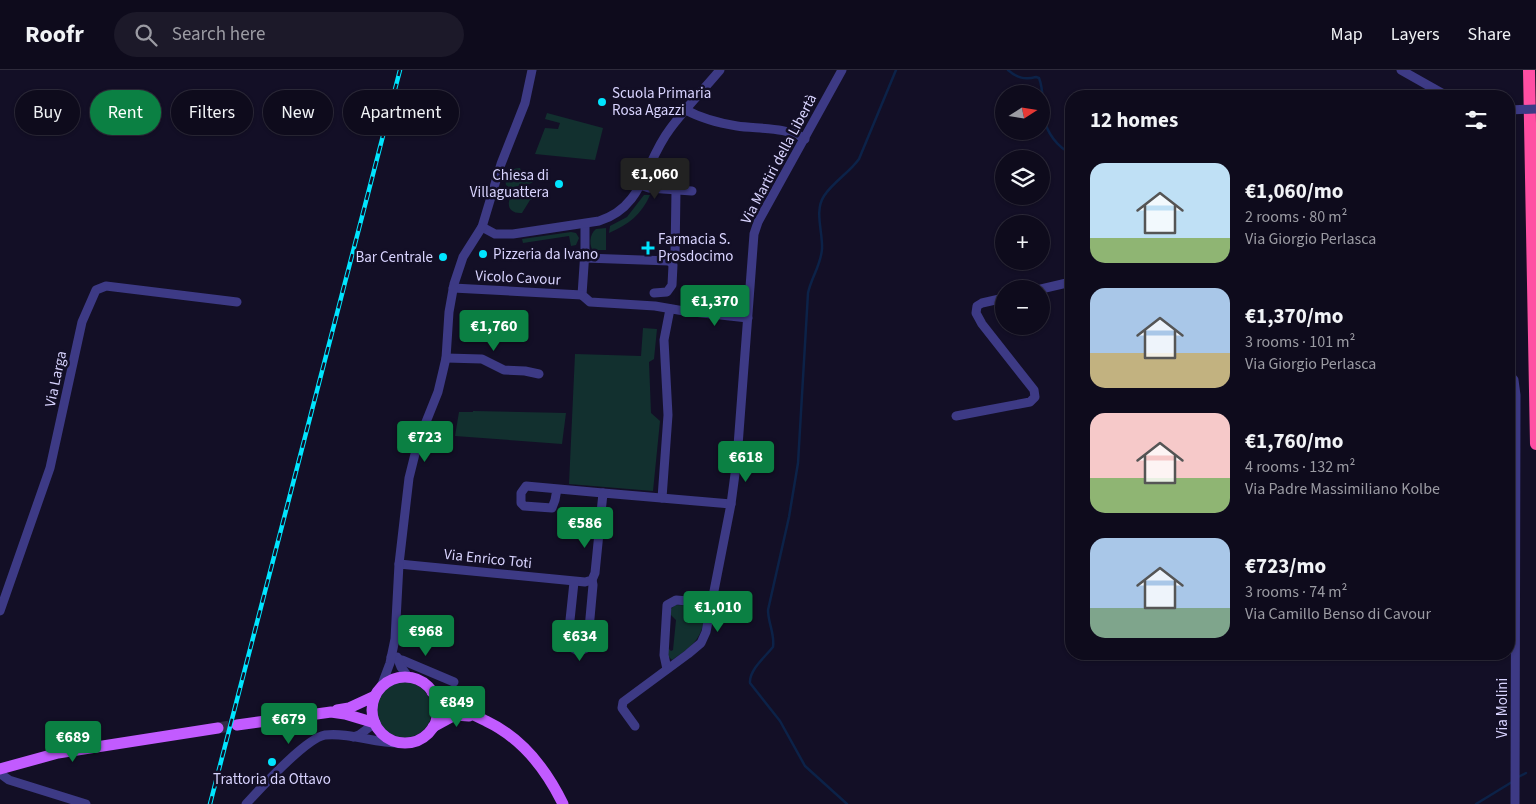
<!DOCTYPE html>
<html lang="en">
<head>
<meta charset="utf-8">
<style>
  :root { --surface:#0e0b1c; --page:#1c1929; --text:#f1f3f6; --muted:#9b9ba3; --line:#2e2b3b; --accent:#0b8043 }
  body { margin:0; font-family:"Source Sans 3",sans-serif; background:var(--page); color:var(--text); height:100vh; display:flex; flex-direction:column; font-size:19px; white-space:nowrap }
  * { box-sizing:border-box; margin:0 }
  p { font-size:16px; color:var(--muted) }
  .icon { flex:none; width:28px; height:28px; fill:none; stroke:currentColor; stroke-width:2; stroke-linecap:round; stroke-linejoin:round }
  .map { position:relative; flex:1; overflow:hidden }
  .sheet { position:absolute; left:1065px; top:20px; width:450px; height:570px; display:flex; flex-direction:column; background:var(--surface); border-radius:20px; box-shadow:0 1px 4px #0004,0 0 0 1px var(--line) }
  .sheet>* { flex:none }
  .top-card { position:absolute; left:15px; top:20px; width:475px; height:45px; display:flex; gap:10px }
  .needle { width:32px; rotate:78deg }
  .fabs { position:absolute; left:995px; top:15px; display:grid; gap:10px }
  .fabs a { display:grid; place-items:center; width:55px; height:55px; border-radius:50%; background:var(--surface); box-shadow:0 1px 4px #0004,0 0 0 1px var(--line); font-size:25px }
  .price { position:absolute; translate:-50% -42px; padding:0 11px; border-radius:5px; background:var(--accent); color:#fff; font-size:16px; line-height:32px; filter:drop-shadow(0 1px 2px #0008) }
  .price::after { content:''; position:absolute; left:50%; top:30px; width:15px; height:11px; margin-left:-8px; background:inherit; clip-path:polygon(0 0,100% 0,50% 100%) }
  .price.active { background:#222; color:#fff }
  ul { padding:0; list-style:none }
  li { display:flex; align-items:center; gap:15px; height:125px; padding:0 25px }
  li span { display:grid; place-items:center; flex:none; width:140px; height:100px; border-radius:15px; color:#555 }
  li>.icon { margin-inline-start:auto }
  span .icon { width:60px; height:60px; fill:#fffc; stroke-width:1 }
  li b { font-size:21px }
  h2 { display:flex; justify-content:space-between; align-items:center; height:60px; padding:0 25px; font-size:21px }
  .tag { padding:0 18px; border-radius:22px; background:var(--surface); box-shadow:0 1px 4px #0004,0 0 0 1px var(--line); font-size:18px; line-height:45px }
  .tag.active { background:var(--accent); color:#fff }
  header { display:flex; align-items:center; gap:30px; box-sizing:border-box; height:70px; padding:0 25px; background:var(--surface); border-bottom:1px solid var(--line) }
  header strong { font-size:24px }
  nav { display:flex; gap:28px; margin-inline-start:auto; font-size:18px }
  .search { width:350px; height:45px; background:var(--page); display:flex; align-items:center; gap:12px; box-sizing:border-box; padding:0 18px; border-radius:28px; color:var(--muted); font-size:19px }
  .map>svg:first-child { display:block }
  .green { fill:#12302f }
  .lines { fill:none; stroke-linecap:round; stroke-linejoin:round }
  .stream { stroke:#0c2248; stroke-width:2.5 }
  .major-tunnel { stroke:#312d47; stroke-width:11; stroke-dasharray:11 5.5; stroke-linecap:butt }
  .minor { stroke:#3d3a85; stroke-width:9 }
  .major { stroke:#c25bff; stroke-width:11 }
  .highway { stroke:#ff4fa3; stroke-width:12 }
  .rail-casing { stroke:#00e5ff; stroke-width:4.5 }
  .rail { stroke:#130f26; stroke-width:2.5; stroke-dasharray:8; stroke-linecap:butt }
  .minor-bridge { stroke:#3d3a85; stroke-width:9 }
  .poi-dot { fill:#00e5ff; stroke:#130f26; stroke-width:2 }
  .labels { text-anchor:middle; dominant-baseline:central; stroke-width:5; stroke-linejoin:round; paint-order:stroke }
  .poi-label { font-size:15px; fill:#d9d4ff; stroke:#130f26; text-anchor:start }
  .street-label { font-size:15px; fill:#d9d4ff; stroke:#130f26 }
</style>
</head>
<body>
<header>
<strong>Roofr</strong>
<div class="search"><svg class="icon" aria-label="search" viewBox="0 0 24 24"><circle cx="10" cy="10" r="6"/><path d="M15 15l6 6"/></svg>Search here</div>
<nav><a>Map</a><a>Layers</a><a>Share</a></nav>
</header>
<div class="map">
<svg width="1536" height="734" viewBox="0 0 1536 734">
  <rect width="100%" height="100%" fill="#130f26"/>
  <g class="green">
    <polygon points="547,43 603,58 595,90 535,84 545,58 558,59 560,53 545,49"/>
    <path d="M520 98C522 106 527 107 534 110L532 113 510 118 506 115C504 103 509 99 520 98Z"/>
    <path d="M531 124 537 127 530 130 522 143C512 144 506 138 510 128Z"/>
    <path d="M644 125H650C642 144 628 155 609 163L610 156 627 147Z"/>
    <path d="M606 158V180H597V184L594 183C589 176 589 164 596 159Z"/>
    <polygon points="571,162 576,163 579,168 576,175 571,176 569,166 523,173 522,169"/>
    <polygon points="643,258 657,259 654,289 649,292 651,343 660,351 653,421 569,414 575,284 641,286"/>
    <polygon points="473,341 566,343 562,374 455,366 459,342 473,342"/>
    <path d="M675 535 700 536C705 540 705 544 704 550 701 571 688 579 672 590L668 586V578L671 581 673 580 676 550 670 544V540Z"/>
    <circle cx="404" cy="640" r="28"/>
  </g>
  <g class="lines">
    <g class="stream">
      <path d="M1008 0C1017 8 1025 10 1036 7L1039 8C1044 20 1042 34 1044 47 1046 62 1058 78 1071 83"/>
      <polyline points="1518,707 1526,703"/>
      <path d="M847 734 805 696 780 651 750 613C749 600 765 587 773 577 775 564 768 553 768 540L789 447 798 393 808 223C811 208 821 195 822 179 823 162 814 141 824 126 833 112 849 103 859 89L896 0"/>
      <polyline points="1476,734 1512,712"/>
    </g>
    <polyline class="major-tunnel" points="218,658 237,655"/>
    <g class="minor">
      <polyline points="1401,0 1447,26"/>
      <path d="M686 40C702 49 719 53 737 56 757 59 789 57 805 69"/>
      <polyline points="640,115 649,118 692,121"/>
      <polyline points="585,154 585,181 582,225 590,232 655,236 684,241 748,248"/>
      <path d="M482 157 495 164H513L599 151C644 137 644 93 670 59 685 39 703 20 720 0"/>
      <polyline points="585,188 670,191 675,187 676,120"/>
      <polyline points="453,218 582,225"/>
      <polyline points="1041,219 1071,212"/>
      <polyline points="654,223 667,222 672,215 673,195 670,191"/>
      <polyline points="446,288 482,289 504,300 525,301 539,304"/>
      <polyline points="1509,304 1514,310 1516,325 1515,734"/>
      <polyline points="956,346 1030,332 1035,327 1034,320 982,254 976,243 977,236 982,233 1004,228"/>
      <polyline points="557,419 555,430 552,438 524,436 521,433 521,423 526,416 603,423"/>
      <polyline points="662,428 668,345 664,270 670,239"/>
      <polyline points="399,494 585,512 592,510 595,503 603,423 731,434"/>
      <polyline points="574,512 568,569 571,577 578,581 585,579 588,570 593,515 592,510"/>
      <polyline points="0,541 50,398 82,252 96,220 106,216 237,232"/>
      <polyline points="391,587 402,590 454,612"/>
      <polyline points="397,587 401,597 409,608"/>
      <polyline points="667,599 664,585 667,535 676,530 712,533"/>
      <polyline points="381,617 390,593 395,569 399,494 409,408 418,372 438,322 443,301 446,288 449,242 454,214 463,187 482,157 501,94 525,33 532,0"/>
      <polyline points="635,656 622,638 623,632 688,584 701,573 706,562 731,434 737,389 754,164 758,152 842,0"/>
      <polyline points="353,667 359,665 375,653"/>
      <polyline points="0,699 2,705 9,710 86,734"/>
      <path d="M246 734C260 719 306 668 325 665 350 662 376 674 402 673"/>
    </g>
    <g class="major">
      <circle cx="405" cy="640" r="33"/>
      <path d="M432 622C449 635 467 641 486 651 522 668 546 699 563 734"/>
      <polyline points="337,640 349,638 375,626"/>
      <polyline points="237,655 331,642 345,644 375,653"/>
      <polyline points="433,657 455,645 469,646"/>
      <polyline points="0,699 58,683 218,658"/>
    </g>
    <polyline class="highway" points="1529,0 1536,374"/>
    <g class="rail-casing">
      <polyline id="rail" points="210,734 400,0"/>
    </g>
    <use href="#rail" class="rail"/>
    <polyline class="minor-bridge" points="1509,40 1536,39"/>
  </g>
  <g class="poi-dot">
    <circle cx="602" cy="32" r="5"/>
    <circle cx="559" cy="114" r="5"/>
    <path d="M645.5 170.5h5v5h5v5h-5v5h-5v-5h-5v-5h5z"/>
    <circle cx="483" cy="184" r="5"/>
    <circle cx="443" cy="187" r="5"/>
    <circle cx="272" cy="692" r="5"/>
  </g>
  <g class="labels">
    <g class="poi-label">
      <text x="612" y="23">Scuola Primaria<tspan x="612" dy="17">Rosa Agazzi</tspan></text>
      <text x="549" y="105" text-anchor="end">Chiesa di<tspan x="549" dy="17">Villaguattera</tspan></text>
      <text x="658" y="169">Farmacia S.<tspan x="658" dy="17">Prosdocimo</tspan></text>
      <text x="493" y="184">Pizzeria da Ivano</text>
      <text x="433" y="187" text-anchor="end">Bar Centrale</text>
      <text x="272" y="709" text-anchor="middle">Trattoria da Ottavo</text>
    </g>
    <g class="street-label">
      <text transform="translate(779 89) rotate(-62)">Via Martiri della Libertà</text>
      <text transform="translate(518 208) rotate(3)">Vicolo Cavour</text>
      <text transform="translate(56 309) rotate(-78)">Via Larga</text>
      <text transform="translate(488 489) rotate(6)">Via Enrico Toti</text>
      <text transform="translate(1502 638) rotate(-90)">Via Molini</text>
    </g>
  </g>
</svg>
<div class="fabs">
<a><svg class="needle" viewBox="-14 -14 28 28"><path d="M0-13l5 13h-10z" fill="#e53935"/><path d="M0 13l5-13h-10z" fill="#9b9ba3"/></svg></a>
<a><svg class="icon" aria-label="layers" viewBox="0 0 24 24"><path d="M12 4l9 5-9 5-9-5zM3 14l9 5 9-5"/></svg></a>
<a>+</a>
<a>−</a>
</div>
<b class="price active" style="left:655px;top:130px">€1,060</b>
<b class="price" style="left:715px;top:257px">€1,370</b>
<b class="price" style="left:494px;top:282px">€1,760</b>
<b class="price" style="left:425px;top:393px">€723</b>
<b class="price" style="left:746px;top:413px">€618</b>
<b class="price" style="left:585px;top:479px">€586</b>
<b class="price" style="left:718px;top:563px">€1,010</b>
<b class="price" style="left:426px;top:587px">€968</b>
<b class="price" style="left:580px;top:592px">€634</b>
<b class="price" style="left:457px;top:658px">€849</b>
<b class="price" style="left:289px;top:675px">€679</b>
<b class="price" style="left:73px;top:693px">€689</b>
<div class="top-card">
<a class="tag">Buy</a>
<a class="tag active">Rent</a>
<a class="tag">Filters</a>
<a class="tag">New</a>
<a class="tag">Apartment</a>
</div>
<section class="sheet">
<h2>12 homes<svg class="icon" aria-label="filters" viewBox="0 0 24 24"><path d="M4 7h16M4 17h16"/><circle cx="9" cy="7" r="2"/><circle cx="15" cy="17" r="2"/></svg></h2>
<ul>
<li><span style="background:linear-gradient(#bfe0f5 75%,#8fb573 0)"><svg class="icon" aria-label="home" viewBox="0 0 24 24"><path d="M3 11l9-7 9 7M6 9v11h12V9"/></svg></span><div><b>€1,060/mo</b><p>2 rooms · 80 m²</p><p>Via Giorgio Perlasca</p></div></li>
<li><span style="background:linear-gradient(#a9c7e8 65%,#c2b280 0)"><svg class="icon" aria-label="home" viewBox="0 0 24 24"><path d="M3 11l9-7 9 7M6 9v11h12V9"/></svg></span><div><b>€1,370/mo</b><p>3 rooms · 101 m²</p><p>Via Giorgio Perlasca</p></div></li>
<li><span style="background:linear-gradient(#f6c9c9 65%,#8fb573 0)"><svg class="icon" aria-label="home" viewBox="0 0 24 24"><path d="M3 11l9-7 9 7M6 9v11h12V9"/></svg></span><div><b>€1,760/mo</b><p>4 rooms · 132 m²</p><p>Via Padre Massimiliano Kolbe</p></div></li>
<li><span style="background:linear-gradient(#a9c7e8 70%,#7fa58c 0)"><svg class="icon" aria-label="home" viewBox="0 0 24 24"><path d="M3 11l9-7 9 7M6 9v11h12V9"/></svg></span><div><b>€723/mo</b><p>3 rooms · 74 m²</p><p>Via Camillo Benso di Cavour</p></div></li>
</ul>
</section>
</div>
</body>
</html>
